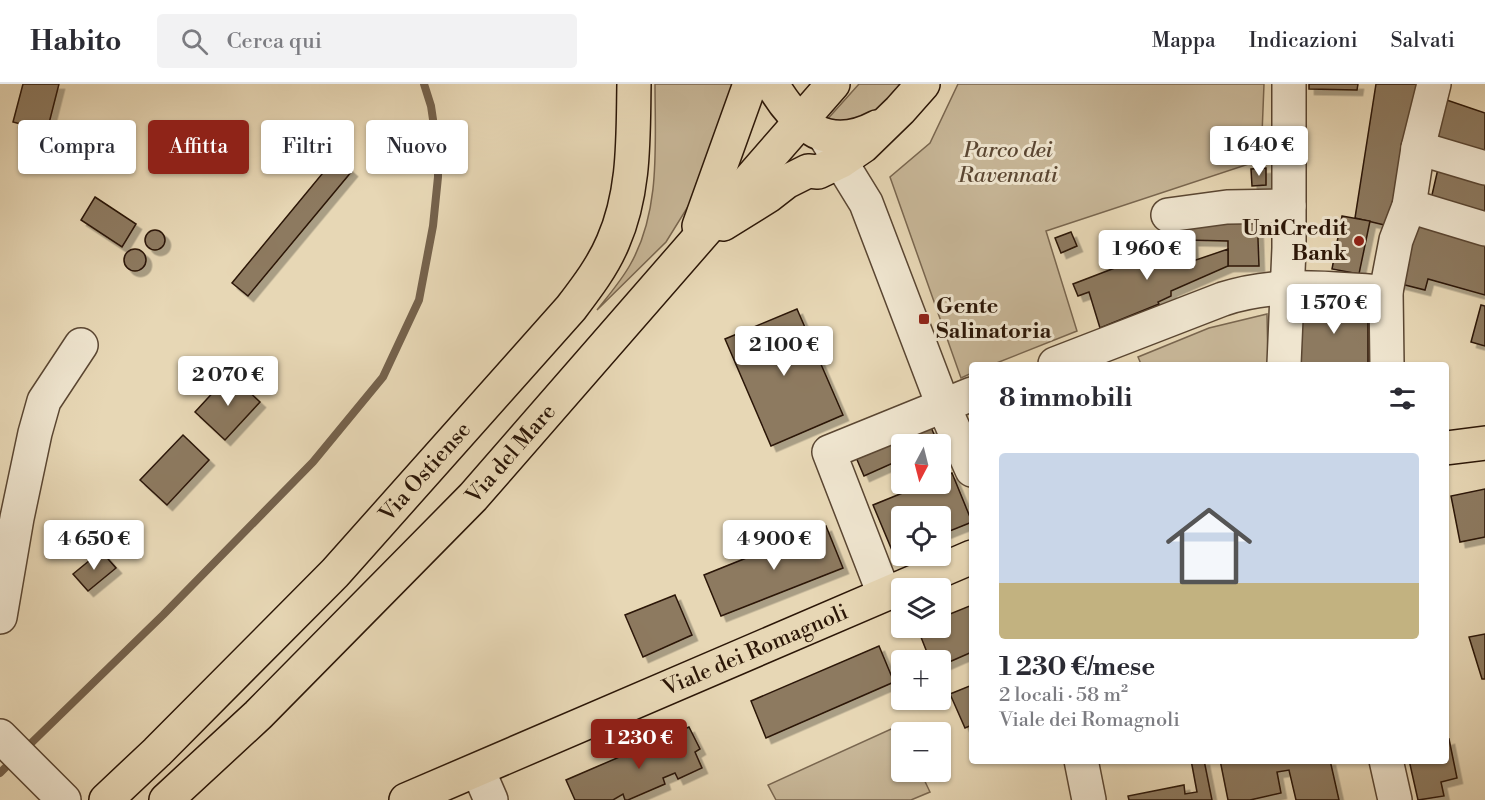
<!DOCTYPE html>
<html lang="it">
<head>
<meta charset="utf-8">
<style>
  :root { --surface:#fff; --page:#f2f2f3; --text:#2b2b33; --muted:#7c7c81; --line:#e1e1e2; --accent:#8f2418 }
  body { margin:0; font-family:"Libre Bodoni",serif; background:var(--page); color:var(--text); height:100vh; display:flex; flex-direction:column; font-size:22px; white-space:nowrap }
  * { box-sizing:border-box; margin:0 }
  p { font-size:20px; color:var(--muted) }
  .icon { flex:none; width:33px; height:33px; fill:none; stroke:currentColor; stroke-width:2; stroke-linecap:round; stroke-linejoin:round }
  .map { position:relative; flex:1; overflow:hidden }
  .panel { position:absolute; left:969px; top:278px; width:480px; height:402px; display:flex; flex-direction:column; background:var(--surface); border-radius:6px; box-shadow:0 2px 4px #0004 }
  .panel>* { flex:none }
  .hud { position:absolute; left:18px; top:36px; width:570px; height:54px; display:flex; gap:12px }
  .needle { width:39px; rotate:187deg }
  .controls { position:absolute; left:891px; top:350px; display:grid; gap:12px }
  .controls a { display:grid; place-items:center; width:60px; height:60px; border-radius:6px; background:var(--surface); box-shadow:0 2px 4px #0004; font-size:30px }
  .price { position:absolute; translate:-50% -51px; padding:0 14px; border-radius:6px; background:#fff; color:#222; font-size:20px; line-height:39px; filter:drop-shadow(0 2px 3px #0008) }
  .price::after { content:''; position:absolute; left:50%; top:36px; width:18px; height:14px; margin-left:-9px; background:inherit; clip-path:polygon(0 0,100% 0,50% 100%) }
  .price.selected { background:var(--accent); color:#fff }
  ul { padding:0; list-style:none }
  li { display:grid; align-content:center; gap:12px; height:318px; padding:0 30px }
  li span { display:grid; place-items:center; height:186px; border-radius:6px; color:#555 }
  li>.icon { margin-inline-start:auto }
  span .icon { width:108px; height:108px; fill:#fffc; stroke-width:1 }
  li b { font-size:26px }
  h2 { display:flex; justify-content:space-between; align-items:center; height:72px; padding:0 30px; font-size:26px }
  .pill { padding:0 21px; border-radius:6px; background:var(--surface); box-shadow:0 2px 4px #0004; font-size:21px; line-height:54px }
  .pill.selected { background:var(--accent); color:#fff }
  header { display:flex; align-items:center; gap:36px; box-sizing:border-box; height:84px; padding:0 30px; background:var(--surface); border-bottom:2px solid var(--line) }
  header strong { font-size:28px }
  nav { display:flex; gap:33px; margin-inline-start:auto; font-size:21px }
  .search { width:420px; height:54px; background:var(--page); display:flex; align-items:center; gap:15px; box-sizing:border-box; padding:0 21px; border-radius:6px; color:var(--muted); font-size:22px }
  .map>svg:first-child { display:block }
  .green { fill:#c7b697; stroke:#79664f; stroke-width:1.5 }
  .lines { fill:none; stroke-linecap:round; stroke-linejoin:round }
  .stream { stroke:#75624c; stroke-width:8 }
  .building { fill:#8d7a61; stroke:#2b1607; stroke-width:1.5; filter:url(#shadow) }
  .minor-casing { stroke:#5a4632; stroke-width:36 }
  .major-casing { stroke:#2b1607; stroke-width:36 }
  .minor { stroke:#efe5cf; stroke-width:33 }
  .major { stroke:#e7d7b5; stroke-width:33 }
  .poi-dot { fill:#8f2418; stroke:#efe5cf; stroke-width:2 }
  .labels { text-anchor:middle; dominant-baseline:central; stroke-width:6; stroke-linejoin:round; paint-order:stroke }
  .park-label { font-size:22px; font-style:italic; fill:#5a4632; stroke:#efe5cf }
  .poi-label { font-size:22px; font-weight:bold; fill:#2b1607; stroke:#efe5cf; text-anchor:end }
  .street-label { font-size:22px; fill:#2b1607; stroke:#efe5cf }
</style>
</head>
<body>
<header>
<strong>Habito</strong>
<div class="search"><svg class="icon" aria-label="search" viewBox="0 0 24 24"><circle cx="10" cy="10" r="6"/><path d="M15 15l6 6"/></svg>Cerca qui</div>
<nav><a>Mappa</a><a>Indicazioni</a><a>Salvati</a></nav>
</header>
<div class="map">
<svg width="1485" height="716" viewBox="0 0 1485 716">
  <defs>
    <filter id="shadow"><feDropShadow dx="5.5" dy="5.5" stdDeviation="0" flood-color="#0004"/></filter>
  </defs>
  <rect width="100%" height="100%" fill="#e7d7b5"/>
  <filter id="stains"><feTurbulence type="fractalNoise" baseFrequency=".00333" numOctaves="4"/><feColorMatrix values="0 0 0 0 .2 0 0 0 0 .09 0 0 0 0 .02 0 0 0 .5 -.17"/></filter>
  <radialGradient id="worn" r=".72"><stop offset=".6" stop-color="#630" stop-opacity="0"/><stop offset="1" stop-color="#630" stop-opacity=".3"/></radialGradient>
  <g class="green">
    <path d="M655 0H736L707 92 666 158 597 226C608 212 621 197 630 181 661 127 655 60 655 0Z"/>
    <polygon points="859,0 902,0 876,27 855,40 824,39"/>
    <polygon points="958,0 1264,0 1261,76 1046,147 1077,247 994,280 972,280 972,289 961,294 890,93 930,59"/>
    <polygon points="1267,230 1268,280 1141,280 1138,273 1209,244"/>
    <polygon points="900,641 903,648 902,687 920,687 930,708 911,716 776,716 768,701"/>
  </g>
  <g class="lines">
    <g class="stream">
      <polyline points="23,667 163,531 313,378 383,293 419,216 433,142 438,93 438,69 431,22 424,0"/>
      <polyline points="0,689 12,677"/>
    </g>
  </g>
  <g class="building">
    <polygon points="23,0 59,0 47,47 13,38"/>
    <polygon points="1309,0 1358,0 1357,6 1309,5"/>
    <polygon points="1376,0 1425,0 1397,144 1355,134"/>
    <polygon points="1432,11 1485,29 1485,80 1422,60"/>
    <polygon points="336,73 352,87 248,212 232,199"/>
    <polygon points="1440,76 1485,91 1485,141 1429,124"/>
    <polygon points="1266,84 1266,101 1252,102 1251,85"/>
    <polygon points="95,113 136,140 122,163 81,136"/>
    <polygon points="1410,126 1485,160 1485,211 1428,195 1425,206 1393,198"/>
    <polygon points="1257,129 1259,182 1228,182 1228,157 1185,156 1186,133"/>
    <polygon points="1342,132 1370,137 1359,190 1332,185"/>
    <circle cx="155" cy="156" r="10"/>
    <polygon points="1071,148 1077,162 1061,169 1055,154"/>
    <polygon points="1167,155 1192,157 1193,177 1228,165 1228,182 1171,207 1171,212 1158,218 1159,220 1100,244 1089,208 1078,212 1073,200 1167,164"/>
    <circle cx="135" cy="176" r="11"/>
    <polygon points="1300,221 1368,221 1368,280 1299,280"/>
    <polygon points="1481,221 1485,222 1485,262 1471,258"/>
    <polygon points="797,225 843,331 771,362 725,255"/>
    <polygon points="230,290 260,318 225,356 195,328"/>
    <polygon points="931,343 938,360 902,360 902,375 864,392 855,371"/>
    <polygon points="183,351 209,376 167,421 140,396"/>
    <polygon points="952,389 972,438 940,451 940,432 902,432 902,468 894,471 873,421 927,399 940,399 940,394"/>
    <polygon points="1485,405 1485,453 1460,458 1451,412"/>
    <polygon points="826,442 843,484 721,532 704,491"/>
    <polygon points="101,467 116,484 88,507 73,490"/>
    <polygon points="675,511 692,551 643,573 625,531"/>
    <polygon points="972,521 972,568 940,582 940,576 930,576 917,543 940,543 940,534"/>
    <polygon points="1485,550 1485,595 1482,595 1469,553"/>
    <polygon points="879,562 894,598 766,654 751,617"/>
    <polygon points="972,601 972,641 965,644 950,610"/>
    <polygon points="689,643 700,665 695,668 702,684 678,695 675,689 663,694 665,700 628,716 625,716 623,710 613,716 575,716 566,696"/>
    <polygon points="1449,655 1457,694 1441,698 1444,712 1418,716 1409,676 1446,676 1446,656"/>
    <polygon points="1191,676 1204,676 1212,716 1129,716 1128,712 1184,701 1185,710 1197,708"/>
    <polygon points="1220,676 1330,676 1339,716 1296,716 1289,686 1277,688 1281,709 1250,716 1228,716"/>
  </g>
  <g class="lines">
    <g class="minor-casing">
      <g id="minor">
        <polyline points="826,54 866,119 943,321 972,386"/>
        <polyline points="1418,64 1485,84"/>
        <polyline points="1409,122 1485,145"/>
        <polyline points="1168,131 1227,123 1289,122"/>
        <path d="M1055 280 1223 215C1279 197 1328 205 1386 208"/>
        <polyline points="1284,280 1289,164 1289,0"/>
        <polyline points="1387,280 1386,208 1396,156 1409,122 1418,64 1434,0"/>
        <polyline points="884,510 829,368 972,310"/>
        <polyline points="0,533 17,434 35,349 44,317 81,261"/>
        <polyline points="0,652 64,716"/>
        <polyline points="1081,676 1089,716"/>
        <polyline points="1386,676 1395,716"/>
        <polyline points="478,686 491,716"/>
      </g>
    </g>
    <g class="major-casing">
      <g id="major">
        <path d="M772 0C797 43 828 69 877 43"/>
        <polyline points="723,140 768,112 786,98 808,87 818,88 841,77 863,62 900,26 923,0"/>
        <polyline points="699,142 750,0"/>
        <polyline points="1446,364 1485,359"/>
        <path id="s1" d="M106 716 157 668 335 489 571 224C587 203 603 182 613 158 635 108 633 54 634 0"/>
        <path id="s2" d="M166 716 258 631 473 413 833 0"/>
        <path id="s3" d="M406 716 972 473"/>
      </g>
    </g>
    <use href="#minor" class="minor"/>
    <use href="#major" class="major"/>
  </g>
  <g class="poi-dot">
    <circle cx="1359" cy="157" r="6"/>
    <rect x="918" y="229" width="12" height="12" rx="3"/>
  </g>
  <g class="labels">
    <g class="park-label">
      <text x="1008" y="66">Parco dei<tspan x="1008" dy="25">Ravennati</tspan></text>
    </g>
    <g class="poi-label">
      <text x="1347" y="144">UniCredit<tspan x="1347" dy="25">Bank</tspan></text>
      <text x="936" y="222" text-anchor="start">Gente<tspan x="936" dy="25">Salinatoria</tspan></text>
    </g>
    <g class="street-label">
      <text stroke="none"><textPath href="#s2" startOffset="489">Via del Mare</textPath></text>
      <text stroke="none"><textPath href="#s1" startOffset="458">Via Ostiense</textPath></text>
      <text stroke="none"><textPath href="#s3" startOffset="380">Viale dei Romagnoli</textPath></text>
    </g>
  </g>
  <rect width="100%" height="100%" filter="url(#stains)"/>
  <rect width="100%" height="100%" fill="url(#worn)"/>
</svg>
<div class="controls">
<a><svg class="needle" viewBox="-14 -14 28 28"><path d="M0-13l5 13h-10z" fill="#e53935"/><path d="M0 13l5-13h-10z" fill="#7c7c81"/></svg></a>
<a><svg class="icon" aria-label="locate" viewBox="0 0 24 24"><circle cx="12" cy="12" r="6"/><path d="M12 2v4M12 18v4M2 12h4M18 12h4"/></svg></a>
<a><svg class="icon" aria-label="layers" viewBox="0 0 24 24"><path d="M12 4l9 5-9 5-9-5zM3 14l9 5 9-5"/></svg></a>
<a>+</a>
<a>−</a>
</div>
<b class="price" style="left:1259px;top:93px">1 640 €</b>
<b class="price" style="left:1147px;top:197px">1 960 €</b>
<b class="price" style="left:1334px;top:251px">1 570 €</b>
<b class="price" style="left:784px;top:293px">2 100 €</b>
<b class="price" style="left:228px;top:323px">2 070 €</b>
<b class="price" style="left:94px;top:487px">4 650 €</b>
<b class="price" style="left:774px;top:487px">4 900 €</b>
<b class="price selected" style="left:639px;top:686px">1 230 €</b>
<div class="hud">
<a class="pill">Compra</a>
<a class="pill selected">Affitta</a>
<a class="pill">Filtri</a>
<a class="pill">Nuovo</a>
</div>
<section class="panel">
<h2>8 immobili<svg class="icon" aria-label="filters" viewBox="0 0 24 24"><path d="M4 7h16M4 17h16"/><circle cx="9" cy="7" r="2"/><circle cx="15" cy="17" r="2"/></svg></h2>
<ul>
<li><span style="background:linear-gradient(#c9d6e8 70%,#c2b280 0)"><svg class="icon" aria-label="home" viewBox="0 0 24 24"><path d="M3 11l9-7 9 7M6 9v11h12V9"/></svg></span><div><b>1 230 €/mese</b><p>2 locali · 58 m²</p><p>Viale dei Romagnoli</p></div></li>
</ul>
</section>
</div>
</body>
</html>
